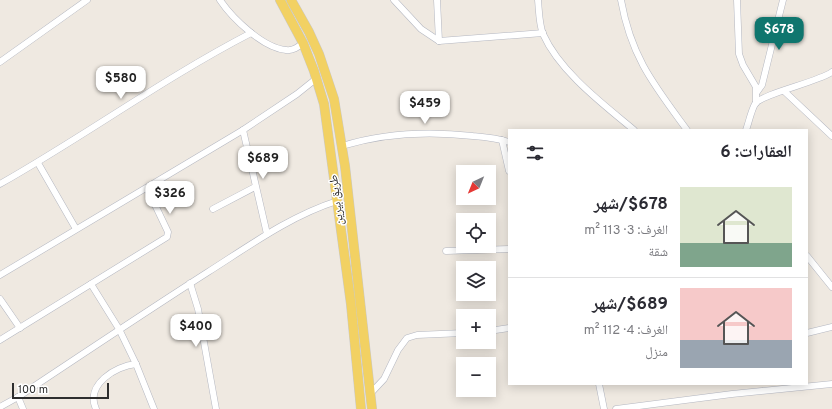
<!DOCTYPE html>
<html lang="ar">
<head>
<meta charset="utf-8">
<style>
  :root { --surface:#fff; --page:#f2f2f3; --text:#2b2b33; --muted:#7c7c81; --line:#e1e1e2; --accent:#0f766e }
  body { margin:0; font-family:Overpass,"Noto Naskh Arabic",sans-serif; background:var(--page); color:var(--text); direction:rtl; height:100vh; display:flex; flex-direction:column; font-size:15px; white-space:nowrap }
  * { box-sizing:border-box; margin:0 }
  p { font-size:13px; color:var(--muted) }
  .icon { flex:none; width:22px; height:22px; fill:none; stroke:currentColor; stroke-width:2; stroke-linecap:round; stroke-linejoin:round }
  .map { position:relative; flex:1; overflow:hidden; direction:ltr }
  .drawer { position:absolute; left:508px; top:129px; width:300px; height:256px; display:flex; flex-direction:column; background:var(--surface); border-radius:0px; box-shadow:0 2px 10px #0003; direction:rtl }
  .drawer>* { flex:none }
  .needle { width:26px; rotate:223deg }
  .buttons { position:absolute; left:456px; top:165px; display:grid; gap:8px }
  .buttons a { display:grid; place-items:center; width:40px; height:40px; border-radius:0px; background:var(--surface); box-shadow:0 2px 10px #0003; font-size:20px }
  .scale { position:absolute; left:12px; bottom:10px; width:97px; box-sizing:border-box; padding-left:4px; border:2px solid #2e2e2e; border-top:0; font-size:11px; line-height:14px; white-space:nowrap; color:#2e2e2e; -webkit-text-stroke:3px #fff; paint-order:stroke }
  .price { position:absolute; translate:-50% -34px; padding:0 9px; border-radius:8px; background:#fff; color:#222; font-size:13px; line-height:26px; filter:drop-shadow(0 1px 2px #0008) }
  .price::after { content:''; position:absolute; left:50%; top:24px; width:12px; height:9px; margin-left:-6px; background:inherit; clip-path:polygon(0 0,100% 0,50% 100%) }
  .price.active { background:var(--accent); color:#fff }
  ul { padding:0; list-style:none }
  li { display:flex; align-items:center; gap:12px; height:100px; padding:0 16px }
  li+li { border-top:1px solid var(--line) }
  li span { display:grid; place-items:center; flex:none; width:112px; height:80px; border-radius:0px; color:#555 }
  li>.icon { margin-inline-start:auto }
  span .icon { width:48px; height:48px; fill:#fffc; stroke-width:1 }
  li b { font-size:17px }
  h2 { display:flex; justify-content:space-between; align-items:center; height:48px; padding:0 16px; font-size:17px }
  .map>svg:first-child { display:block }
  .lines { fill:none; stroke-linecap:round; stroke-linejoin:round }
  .minor-casing { stroke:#b4b7c1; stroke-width:7 }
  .primary-casing { stroke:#c9c9c9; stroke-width:10 }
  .minor { stroke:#fff; stroke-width:6 }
  .primary { stroke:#f2d163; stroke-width:9 }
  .labels { text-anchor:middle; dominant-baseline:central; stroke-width:3; stroke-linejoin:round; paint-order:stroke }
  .street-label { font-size:12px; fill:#2e2e2e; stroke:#fff }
</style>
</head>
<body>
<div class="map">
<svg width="832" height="409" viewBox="0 0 832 409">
  <rect width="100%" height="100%" fill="#efe9e1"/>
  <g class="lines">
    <g class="minor-casing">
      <g id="minor">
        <path d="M220 0C232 18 263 48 286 50 293 51 298 47 303 43"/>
        <polyline points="394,0 421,29 439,41 543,33"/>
        <polyline points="437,0 439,41"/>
        <path d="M538 0C539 10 539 24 543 34 560 72 603 104 634 130"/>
        <path d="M621 0C631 57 654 85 687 130"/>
        <polyline points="737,0 739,54 743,65 756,87 756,103"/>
        <polyline points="0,62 87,0"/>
        <polyline points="784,91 832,136"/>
        <polyline points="757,92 762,85 783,0"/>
        <polyline points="243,130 267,234"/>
        <path d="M746 130C749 122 751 111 755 104 761 94 818 82 832 72"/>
        <polyline points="502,140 509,171"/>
        <path d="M342 146C384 133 429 131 473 136 485 137 497 138 509 142"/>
        <polyline points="38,163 76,229"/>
        <path d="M0 184C85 136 164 78 251 33"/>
        <polyline points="213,209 255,187"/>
        <polyline points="446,251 509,249"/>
        <polyline points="807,256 832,287"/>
        <polyline points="0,275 243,130 297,94 317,78"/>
        <polyline points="190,283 198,309 216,409"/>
        <polyline points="91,284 119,329 136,364 154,409"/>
        <polyline points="0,299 20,328"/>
        <polyline points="489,331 509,328"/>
        <polyline points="807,333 832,327"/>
        <polyline points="0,340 167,237 168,232 147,188"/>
        <polyline points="599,384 604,409"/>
        <polyline points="370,394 384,379 398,350 407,338 417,335 463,333"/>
        <polyline points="18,397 23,409"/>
        <path d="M0 407 18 397C81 355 144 313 208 272 249 246 290 216 337 201"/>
        <path d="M96 409C85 385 115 366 136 364"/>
        <polyline points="616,409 732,394 832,384"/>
      </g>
    </g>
    <g class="primary-casing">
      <g id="primary">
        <polyline points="280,0 303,43 314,71 324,104 351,304 361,409"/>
        <polyline points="291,0 309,32 319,54 334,99 345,166 372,409"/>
      </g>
    </g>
    <use href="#minor" class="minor"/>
    <use href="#primary" class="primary"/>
  </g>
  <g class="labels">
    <g class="street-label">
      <text transform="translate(337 200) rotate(-97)">طريق بيرين</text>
    </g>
  </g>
</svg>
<div class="buttons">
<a><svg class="needle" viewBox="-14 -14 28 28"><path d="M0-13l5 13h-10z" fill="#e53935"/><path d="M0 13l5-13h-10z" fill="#7c7c81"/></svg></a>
<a><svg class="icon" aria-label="locate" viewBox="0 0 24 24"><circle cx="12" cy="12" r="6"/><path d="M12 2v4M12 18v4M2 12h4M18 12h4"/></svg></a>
<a><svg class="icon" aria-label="layers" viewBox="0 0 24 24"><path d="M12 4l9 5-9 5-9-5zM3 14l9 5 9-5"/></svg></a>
<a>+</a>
<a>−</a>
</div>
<div class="scale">100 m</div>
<b class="price active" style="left:779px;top:51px">$678</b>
<b class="price" style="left:121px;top:100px">$580</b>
<b class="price" style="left:425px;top:125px">$459</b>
<b class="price" style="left:263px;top:180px">$689</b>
<b class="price" style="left:170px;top:215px">$326</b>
<b class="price" style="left:196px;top:348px">$400</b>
<section class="drawer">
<h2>العقارات: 6<svg class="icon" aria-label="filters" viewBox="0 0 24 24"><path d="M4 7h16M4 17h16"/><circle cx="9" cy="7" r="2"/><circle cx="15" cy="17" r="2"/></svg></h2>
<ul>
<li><span style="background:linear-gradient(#dfe7d0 70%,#7fa58c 0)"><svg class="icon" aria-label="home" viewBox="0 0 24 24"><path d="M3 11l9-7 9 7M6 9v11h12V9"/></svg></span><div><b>$678/شهر</b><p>الغرف: 3 · 113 m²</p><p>شقة</p></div></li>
<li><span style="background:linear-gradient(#f6c9c9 65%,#9aa5b1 0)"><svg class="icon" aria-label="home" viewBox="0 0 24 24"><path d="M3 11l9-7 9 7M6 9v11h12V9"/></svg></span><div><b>$689/شهر</b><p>الغرف: 4 · 112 m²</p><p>منزل</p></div></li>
</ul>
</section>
</div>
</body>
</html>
